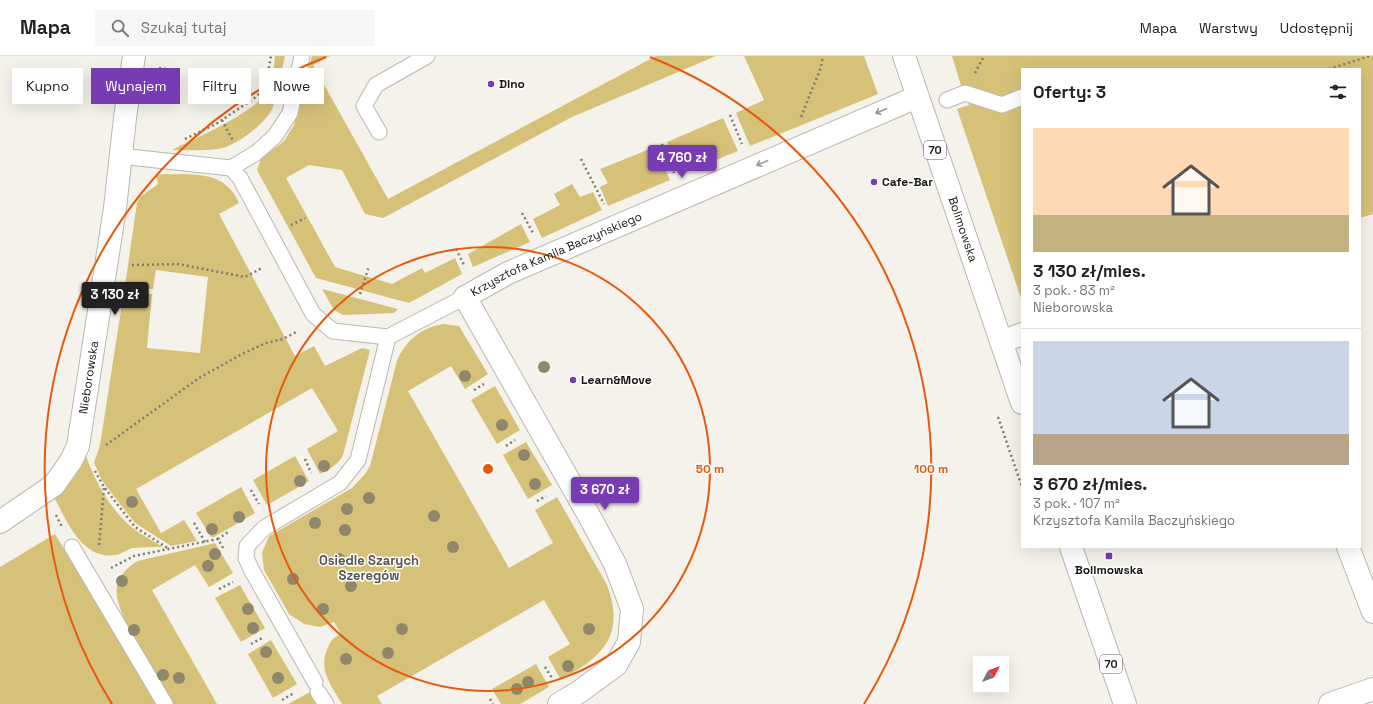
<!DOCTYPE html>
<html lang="pl">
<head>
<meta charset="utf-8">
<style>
  :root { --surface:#fff; --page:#f6f6f6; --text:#202124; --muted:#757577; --line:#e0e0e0; --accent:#773cb2 }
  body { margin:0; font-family:"Space Grotesk",sans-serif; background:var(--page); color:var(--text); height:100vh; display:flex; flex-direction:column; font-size:15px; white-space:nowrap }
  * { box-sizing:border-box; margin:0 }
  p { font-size:13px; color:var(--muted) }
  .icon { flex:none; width:22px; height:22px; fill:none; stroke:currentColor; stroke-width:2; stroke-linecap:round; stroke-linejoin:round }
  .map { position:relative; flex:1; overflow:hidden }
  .drawer { position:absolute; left:1021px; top:12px; width:340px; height:480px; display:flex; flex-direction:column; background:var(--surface); border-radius:0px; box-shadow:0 4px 16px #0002 }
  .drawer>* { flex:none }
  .hud { position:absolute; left:12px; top:12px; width:380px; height:36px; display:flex; gap:8px }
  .needle { width:26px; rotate:49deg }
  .fabs { position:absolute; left:973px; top:600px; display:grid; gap:8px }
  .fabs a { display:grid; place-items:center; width:36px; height:36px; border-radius:0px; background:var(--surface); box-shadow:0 4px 16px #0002; font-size:20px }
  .price { position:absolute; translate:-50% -34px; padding:0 9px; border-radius:4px; background:var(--accent); color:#fff; font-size:13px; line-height:26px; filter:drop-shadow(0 1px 2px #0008) }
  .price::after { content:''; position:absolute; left:50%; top:24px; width:12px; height:9px; margin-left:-6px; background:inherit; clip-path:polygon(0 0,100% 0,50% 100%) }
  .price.on { background:#222; color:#fff }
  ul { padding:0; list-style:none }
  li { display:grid; align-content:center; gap:8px; height:212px; padding:0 12px }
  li+li { border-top:1px solid var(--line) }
  li span { display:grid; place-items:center; height:124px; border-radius:0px; color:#555 }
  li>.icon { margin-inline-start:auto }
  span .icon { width:72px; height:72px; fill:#fffc; stroke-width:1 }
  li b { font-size:17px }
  h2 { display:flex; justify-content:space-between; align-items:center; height:48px; padding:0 12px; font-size:17px }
  .pill { padding:0 14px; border-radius:0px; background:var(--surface); box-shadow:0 4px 16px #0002; font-size:14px; line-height:36px }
  .pill.on { background:var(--accent); color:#fff }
  header { display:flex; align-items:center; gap:24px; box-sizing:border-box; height:56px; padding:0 20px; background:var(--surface); border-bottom:1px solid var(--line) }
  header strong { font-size:19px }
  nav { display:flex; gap:22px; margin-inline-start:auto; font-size:14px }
  .search { width:280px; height:36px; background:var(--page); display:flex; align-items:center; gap:10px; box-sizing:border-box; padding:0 14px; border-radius:0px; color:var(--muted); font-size:15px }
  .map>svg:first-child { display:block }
  .green { fill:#d6c179 }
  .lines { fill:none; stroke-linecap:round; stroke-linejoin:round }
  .service-casing { stroke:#b9b7af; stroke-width:17 }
  .minor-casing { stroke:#b9b7af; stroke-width:24 }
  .primary-casing { stroke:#b9b7af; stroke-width:24 }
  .path { stroke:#7b7a74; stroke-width:2.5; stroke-dasharray:2 3; stroke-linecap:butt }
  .service { stroke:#fff; stroke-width:15 }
  .minor { stroke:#fff; stroke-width:22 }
  .primary { stroke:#fff; stroke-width:22 }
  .tree { fill:#8e876b }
  .oneway { stroke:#979695 }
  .ring { fill:none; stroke:#e8590c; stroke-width:2 }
  .poi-dot { fill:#773cb2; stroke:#fff; stroke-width:1.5 }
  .labels { text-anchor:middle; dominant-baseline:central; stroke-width:3; stroke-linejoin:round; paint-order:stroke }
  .shield { fill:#fff; stroke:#5d5c5a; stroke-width:1 }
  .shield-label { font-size:11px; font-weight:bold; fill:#171613 }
  .poi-label { font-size:12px; font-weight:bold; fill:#171613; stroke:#fff; text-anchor:start }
  .street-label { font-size:12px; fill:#171613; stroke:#fff }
  .neighbourhood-label { font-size:13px; font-weight:bold; fill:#57554e; stroke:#fff }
  .centre { fill:#e8590c; stroke:#fff; stroke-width:2 }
  .ring-label { font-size:12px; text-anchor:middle; font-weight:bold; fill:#e8590c; stroke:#fff; stroke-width:3; stroke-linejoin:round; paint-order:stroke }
</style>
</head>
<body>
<header>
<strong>Mapa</strong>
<div class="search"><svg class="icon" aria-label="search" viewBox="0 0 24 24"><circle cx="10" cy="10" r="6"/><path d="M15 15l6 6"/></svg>Szukaj tutaj</div>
<nav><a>Mapa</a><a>Warstwy</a><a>Udostępnij</a></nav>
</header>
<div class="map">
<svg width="1373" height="648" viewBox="0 0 1373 648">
  <rect width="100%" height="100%" fill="#f4f2ea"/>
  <g class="green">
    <path d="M275 0H285C281 16 279 36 273 51 267 67 235 91 218 93 203 95 187 94 172 94 196 82 260 55 270 31 274 22 274 10 275 0Z"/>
    <polygon points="312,0 330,0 313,9 388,143 656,0 716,0 572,61 383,162 365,158 342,114 309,109 286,122 335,211 392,228 422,212 425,217 455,202 462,218 409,247 316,222 257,114 261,103 284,85 294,69"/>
    <polygon points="744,0 864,0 878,38 750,90 736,57 764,44"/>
    <polygon points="952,0 1373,0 1373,158 1360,162 1360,13 1022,13 1022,245 957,53 969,49 964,39"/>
    <polygon points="723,62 738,95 679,119 667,86"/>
    <polygon points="655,91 670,124 608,150 600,131 608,127 600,113"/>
    <path d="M166 118C188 119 215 115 231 134 234 137 237 143 239 147L219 158 295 300 314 290 325 310 362 292 370 294 343 399C338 409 330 413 320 418L307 393 338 375 312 332 136 433 161 477 184 464 197 485 171 490 135 467 103 426 94 407 100 389 124 235 152 238 147 292 200 297 208 221 156 214 153 233 125 230 137 147 140 141 158 128 156 119Z"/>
    <polygon points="572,128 580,141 593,136 602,154 542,182 533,163 560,149 554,138"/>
    <polygon points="521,168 530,186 473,211 468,198"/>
    <polygon points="322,233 398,253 394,257 343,259 334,254"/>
    <path d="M444 268 459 270 488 318 465 333 451 310 408 335 509 512 553 487 535 454 557 441 607 529C626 581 602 600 561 624L548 601 570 588 544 544 377 640 382 648H342C332 631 318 614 327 594 328 590 330 586 333 583 335 581 339 579 341 578L334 566 320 571 304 568 289 558 264 514 262 497 269 480 352 432 365 418 370 410 397 305C405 285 422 271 444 268Z"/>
    <polygon points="495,330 520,374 497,388 471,344"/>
    <polygon points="526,386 552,429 528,443 503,399"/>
    <path d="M86 400C95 425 109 451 129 469 139 478 152 484 163 491 153 491 143 491 133 492 127 493 122 498 116 499 82 504 68 467 55 443 68 431 79 417 86 400Z"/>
    <polygon points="295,400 309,425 267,449 253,424"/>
    <polygon points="241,431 255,457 214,481 211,481 196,457"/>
    <polygon points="55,478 156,648 0,648 0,511"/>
    <path d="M215 487 233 517 209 531 195 509 152 534 217 648H172C159 625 111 554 117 530 120 519 128 510 138 505Z"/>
    <polygon points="240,529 265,572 241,586 215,542"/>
    <polygon points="271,584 297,628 273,642 248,598"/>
    <polygon points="536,608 549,631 520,648 501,648 492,633"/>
    <polygon points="310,636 318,648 288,648"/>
  </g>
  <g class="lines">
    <g class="service-casing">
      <g id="service">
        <polyline points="947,44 965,37 1002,49 1022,41"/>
        <polyline points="379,76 364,50 376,29 427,0"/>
        <polyline points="120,100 231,112 256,97 275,80 290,57 302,0"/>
        <polyline points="231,112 240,122 313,258 333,275 388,281"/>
        <polyline points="72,491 165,648"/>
        <polyline points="315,626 252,515 246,502 247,490 264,472 340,427 358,404 388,281 465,241"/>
        <polyline points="318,636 326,648"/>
      </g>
    </g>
    <g class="minor-casing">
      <g id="minor">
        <polyline points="1001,286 1022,278"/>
        <path id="s1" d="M0 466 54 429 71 405 78 390 115 152 125 62 134 0"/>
        <polyline points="1348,491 1373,556"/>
        <path id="s2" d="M559 648 579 636 616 609 629 586 632 553 615 508 592 465 465 241 508 217 917 41"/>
        <polyline points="1330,648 1373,633"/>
      </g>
    </g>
    <g class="primary-casing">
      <g id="primary">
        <path id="s3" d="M904 0 1022 347"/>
        <polyline points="1071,491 1125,648"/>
      </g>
    </g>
    <g class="path">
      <polyline points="159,12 180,15"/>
      <polyline points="1329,13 1370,0"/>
      <polyline points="975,17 984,0"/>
      <polyline points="730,59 742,88"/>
      <polyline points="801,61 821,11 823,0"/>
      <polyline points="222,64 233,85"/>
      <polyline points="185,83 216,68 256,41 263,33 267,23 271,0"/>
      <polyline points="662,88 674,117"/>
      <polyline points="581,103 604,148"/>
      <polyline points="522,157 533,177"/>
      <polyline points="291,169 305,162"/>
      <polyline points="456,193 465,211"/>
      <polyline points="132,209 178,208 245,221 262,212"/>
      <polyline points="360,238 369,210"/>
      <polyline points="474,334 484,328"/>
      <polyline points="998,361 1022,431"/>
      <polyline points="106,389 199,322 242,298 266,287 283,283 298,275"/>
      <polyline points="506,390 515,384"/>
      <polyline points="305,403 311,417"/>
      <polyline points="95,415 104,431 135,471 169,493"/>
      <polyline points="251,434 259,448"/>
      <polyline points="537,445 546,440"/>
      <polyline points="56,459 62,471"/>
      <polyline points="194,467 205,486"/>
      <polyline points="99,489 104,432"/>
      <polyline points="223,492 218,483 228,476"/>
      <polyline points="111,512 134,500 218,483"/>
      <polyline points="219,533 233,526"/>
      <polyline points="251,588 264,581"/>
      <polyline points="545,611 552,622"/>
      <polyline points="490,643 493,648"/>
      <polyline points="282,644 294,637"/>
    </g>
    <use href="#service" class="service"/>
    <use href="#minor" class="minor"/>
    <use href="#primary" class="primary"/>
  </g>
  <g class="tree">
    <circle cx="544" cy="311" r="6"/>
    <circle cx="465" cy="320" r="6"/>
    <circle cx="502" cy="369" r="6"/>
    <circle cx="524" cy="399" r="6"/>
    <circle cx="324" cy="410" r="6"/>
    <circle cx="300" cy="425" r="6"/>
    <circle cx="535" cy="428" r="6"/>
    <circle cx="369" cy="442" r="6"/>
    <circle cx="132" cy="446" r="6"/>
    <circle cx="347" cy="453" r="6"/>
    <circle cx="434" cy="460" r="6"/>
    <circle cx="239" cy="461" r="6"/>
    <circle cx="315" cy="467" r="6"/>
    <circle cx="212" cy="473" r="6"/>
    <circle cx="345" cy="474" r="6"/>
    <circle cx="453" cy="491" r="6"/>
    <circle cx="215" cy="498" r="6"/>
    <circle cx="339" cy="503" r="6"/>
    <circle cx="208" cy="510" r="6"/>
    <circle cx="293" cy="523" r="6"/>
    <circle cx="122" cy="525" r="6"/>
    <circle cx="351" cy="530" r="6"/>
    <circle cx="248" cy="553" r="6"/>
    <circle cx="323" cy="553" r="6"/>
    <circle cx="253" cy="572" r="6"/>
    <circle cx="402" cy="573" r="6"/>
    <circle cx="589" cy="573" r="6"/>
    <circle cx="134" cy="574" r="6"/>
    <circle cx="266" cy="596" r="6"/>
    <circle cx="388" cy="597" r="6"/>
    <circle cx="346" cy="603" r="6"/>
    <circle cx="568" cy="610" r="6"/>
    <circle cx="163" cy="619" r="6"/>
    <circle cx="179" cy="622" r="6"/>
    <circle cx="278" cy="622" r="6"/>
    <circle cx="528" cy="626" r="6"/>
    <circle cx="517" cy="633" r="6"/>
  </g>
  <defs><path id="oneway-shaft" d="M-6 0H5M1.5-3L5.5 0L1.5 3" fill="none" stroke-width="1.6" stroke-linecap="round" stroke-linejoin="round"/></defs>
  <g class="oneway">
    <use href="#oneway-shaft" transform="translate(881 55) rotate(157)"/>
    <use href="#oneway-shaft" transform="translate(762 107) rotate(157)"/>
  </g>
  <g class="ring">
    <circle cx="488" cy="413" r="222"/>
    <path d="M112 648A443 443 0 0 1 326 1M650 1A443 443 0 0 1 864 648"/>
  </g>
  <g class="poi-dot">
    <circle cx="491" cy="28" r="4"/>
    <circle cx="874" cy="126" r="4"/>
    <circle cx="573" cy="324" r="4"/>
    <rect x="1105" y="496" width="8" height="8" rx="2"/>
  </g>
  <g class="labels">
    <g class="shield">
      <rect x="924" y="85" width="22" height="18" rx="3"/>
      <rect x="1100" y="599" width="22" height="18" rx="3"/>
    </g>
    <g class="shield-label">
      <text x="935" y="94">70</text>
      <text x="1111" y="608">70</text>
    </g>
    <g class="poi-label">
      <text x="499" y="28">Dino</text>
      <text x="882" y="126">Cafe-Bar</text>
      <text x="581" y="324">Learn&amp;Move</text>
      <text x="1109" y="514" text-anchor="middle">Bolimowska</text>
    </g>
    <g class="street-label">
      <text stroke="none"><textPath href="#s3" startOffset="183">Bolimowska</textPath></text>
      <text stroke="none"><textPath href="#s2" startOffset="584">Krzysztofa Kamila Baczyńskiego</textPath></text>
      <text stroke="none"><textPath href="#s1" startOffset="181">Nieborowska</textPath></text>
    </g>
    <g class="neighbourhood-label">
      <text x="369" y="504">Osiedle Szarych<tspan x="369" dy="15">Szeregów</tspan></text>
    </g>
  </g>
  <circle cx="488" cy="413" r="6" class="centre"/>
  <g class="ring-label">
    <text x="710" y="417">50 m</text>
    <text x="931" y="417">100 m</text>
  </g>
</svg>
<div class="fabs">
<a><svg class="needle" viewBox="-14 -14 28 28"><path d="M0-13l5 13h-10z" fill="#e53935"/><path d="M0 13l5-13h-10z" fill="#757577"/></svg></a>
</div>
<b class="price" style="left:682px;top:123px">4 760 zł</b>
<b class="price on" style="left:115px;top:260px">3 130 zł</b>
<b class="price" style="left:605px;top:455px">3 670 zł</b>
<div class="hud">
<a class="pill">Kupno</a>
<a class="pill on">Wynajem</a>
<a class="pill">Filtry</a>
<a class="pill">Nowe</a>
</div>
<section class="drawer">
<h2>Oferty: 3<svg class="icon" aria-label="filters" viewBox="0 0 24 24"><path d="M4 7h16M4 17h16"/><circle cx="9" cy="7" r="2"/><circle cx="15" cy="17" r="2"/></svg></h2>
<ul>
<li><span style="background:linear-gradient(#ffd9b3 70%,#c2b280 0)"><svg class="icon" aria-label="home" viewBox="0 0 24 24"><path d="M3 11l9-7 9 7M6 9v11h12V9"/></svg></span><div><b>3 130 zł/mies.</b><p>3 pok. · 83 m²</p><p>Nieborowska</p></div></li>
<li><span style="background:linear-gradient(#c9d6e8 75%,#b9a48a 0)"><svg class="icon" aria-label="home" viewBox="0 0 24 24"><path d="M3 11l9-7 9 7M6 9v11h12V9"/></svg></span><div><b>3 670 zł/mies.</b><p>3 pok. · 107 m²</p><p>Krzysztofa Kamila Baczyńskiego</p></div></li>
</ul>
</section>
</div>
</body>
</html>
